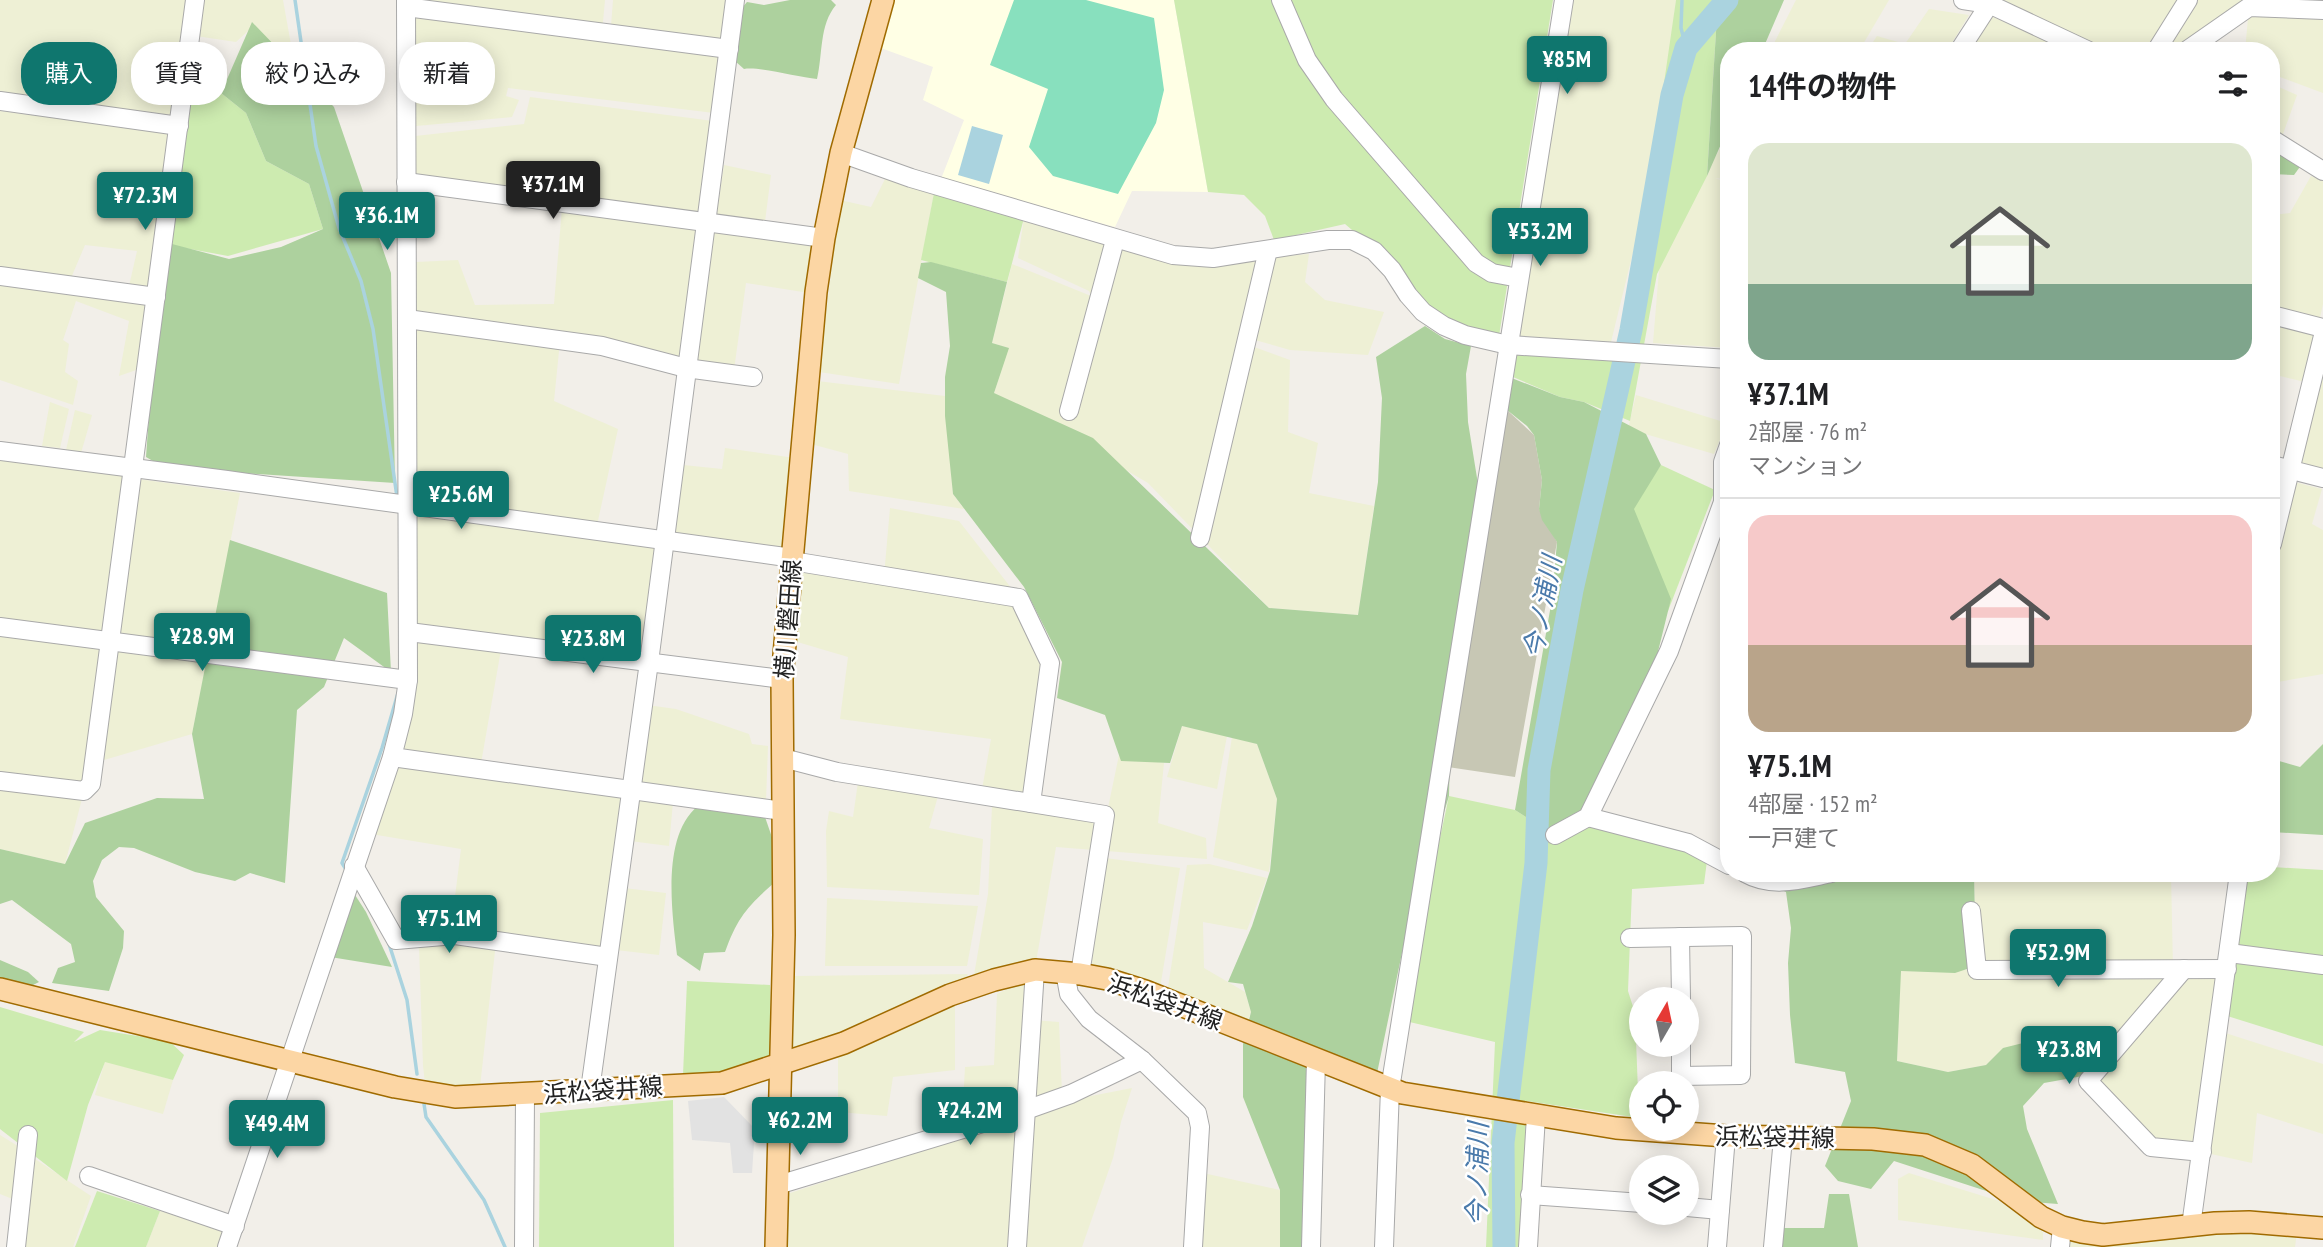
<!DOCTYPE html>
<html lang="ja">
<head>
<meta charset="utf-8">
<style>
  :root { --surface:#fff; --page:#f6f6f6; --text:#202124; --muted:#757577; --line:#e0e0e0; --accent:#0f766e }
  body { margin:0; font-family:"PT Sans Narrow","Noto Sans JP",sans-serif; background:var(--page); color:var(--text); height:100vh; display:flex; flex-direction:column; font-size:26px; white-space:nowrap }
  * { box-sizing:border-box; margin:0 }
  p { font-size:23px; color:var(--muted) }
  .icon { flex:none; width:38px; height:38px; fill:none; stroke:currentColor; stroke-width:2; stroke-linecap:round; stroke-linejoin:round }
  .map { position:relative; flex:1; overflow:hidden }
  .panel { position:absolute; left:1720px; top:42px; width:560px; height:840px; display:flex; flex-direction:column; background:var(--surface); border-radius:28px; box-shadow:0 4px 18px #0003 }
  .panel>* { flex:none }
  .banner { position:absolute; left:21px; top:42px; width:665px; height:63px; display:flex; gap:14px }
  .needle { width:46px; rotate:9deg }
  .tools { position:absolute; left:1629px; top:987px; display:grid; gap:14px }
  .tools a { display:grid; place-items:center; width:70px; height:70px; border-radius:50%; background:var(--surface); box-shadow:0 4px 18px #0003; font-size:35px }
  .price { position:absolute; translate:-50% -60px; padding:0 16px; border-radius:7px; background:var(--accent); color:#fff; font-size:23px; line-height:46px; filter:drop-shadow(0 2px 4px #0008) }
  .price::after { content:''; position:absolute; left:50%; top:42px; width:21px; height:16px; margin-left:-10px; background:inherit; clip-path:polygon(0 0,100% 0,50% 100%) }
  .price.current { background:#222; color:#fff }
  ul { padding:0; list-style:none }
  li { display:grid; align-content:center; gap:14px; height:371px; padding:0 28px }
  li+li { border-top:2px solid var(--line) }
  li span { display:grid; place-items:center; height:217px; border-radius:21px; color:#555 }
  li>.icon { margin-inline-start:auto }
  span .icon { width:126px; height:126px; fill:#fffc; stroke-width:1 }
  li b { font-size:30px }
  h2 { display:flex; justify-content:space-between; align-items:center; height:84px; padding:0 28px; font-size:30px }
  .chip { padding:0 24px; border-radius:28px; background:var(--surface); box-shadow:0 4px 18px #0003; font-size:24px; line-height:63px }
  .chip.current { background:var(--accent); color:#fff }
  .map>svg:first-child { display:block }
  .education { fill:#ffffe5 }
  .construction { fill:#c7c7b4 }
  .farmland { fill:#eef0d5 }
  .grass { fill:#cdebb0 }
  .forest { fill:#add19e }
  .pitch { fill:#88e0be }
  .parking { fill:#e2e2e2 }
  .water { fill:#aad3df }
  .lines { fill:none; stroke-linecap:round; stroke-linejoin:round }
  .stream { stroke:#aad3df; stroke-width:3.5 }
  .river { stroke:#aad3df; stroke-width:23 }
  .minor-casing { stroke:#a9a9a9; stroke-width:20 }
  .major-casing { stroke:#a06b00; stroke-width:24 }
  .minor { stroke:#fff; stroke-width:18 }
  .major { stroke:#fcd6a4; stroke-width:21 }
  .labels { text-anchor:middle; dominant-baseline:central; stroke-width:5; stroke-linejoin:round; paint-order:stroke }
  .street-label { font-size:24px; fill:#222; stroke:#fff }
  .water-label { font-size:26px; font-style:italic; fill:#4a7aab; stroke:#fff }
</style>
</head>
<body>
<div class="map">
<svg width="2323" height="1247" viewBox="0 0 2323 1247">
  <rect width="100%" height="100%" fill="#f2efe9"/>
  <polygon class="education" points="891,0 1174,0 1208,192 1132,191 1115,227 941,179 964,120 923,100 933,67 878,47"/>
  <polygon class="construction" points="1507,410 1534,435 1542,480 1539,509 1557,542 1515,777 1441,766"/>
  <g class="farmland">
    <polygon points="0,0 189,0 172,115 0,93"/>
    <polygon points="201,0 283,0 295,67 249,30 236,42 196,36"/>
    <polygon points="415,0 605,0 602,32"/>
    <polygon points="613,0 729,0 723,40 611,26"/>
    <polygon points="1573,0 1676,0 1665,87 1647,195 1611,342 1519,336"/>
    <polygon points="1796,0 1889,0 1859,51 1770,51"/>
    <polygon points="1992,0 2188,0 2160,51 2089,51"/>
    <polygon points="2195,0 2245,0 2175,51 2162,51"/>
    <polygon points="2253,0 2323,0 2323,93 2272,74 2272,51 2245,51 2249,7"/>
    <polygon points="1929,9 1969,15 1947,51 1867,51 1877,36 1905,44"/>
    <polygon points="406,14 723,56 714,113 508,88 506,96 519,100 512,117 406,127"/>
    <polygon points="1991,16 2068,51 1968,51"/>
    <polygon points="2272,84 2297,95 2283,134 2272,129"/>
    <polygon points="530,97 713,121 699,216 406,173 406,137 524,124"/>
    <polygon points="0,111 171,133 149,290 129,286 137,251 85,245 71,278 0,269"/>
    <polygon points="1729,132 1729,180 1715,178 1729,183 1729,348 1653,343 1660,258"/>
    <polygon points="724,165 771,175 763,237 813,243 809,293 746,283 734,370 694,364"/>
    <polygon points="887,175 934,193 899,384 819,372 840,200 871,207"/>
    <polygon points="2311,176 2323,181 2323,304 2319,322 2272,309 2272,215 2290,213"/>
    <polygon points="562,208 699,228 683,363 560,341 554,401 618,429 596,530 664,540 674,464 722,469 725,448 795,458 785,550 664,540 649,662 502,644 480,769 631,790 608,957 496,942 479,1096 426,1092 423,1066 419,945 450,936 461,849 371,834 405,699 407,319 416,262 458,260 475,305 554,304"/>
    <polygon points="1024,218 1126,251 1204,266 1258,261 1246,344 1290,360 1288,432 1318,443 1309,493 1374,506 1358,615 1269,608 1148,483 994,393 1008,348 992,343 1012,264 1091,296 1089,291 1018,258"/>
    <polygon points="1309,254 1305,282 1325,300 1384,312 1368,355 1290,350 1255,340 1275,257"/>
    <polygon points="0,283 148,303 139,369 119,376 129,321 76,301 63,340 69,344 65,372 78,381 73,405 0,380"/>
    <polygon points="2272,320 2315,331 2305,382 2272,374"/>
    <polygon points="2323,336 2323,478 2290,470"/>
    <polygon points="817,381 945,396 953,494 964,509 849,491 848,454 811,444"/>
    <polygon points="1636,395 1727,423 1714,454 1628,429"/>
    <polygon points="50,402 69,409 60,448 42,446"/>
    <polygon points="75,410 92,415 81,453 66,450"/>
    <polygon points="0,460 123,475 94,757 138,479 240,493 192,734 94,763 91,784 0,774"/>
    <polygon points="2294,482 2322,489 2312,524 2323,530 2323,674 2272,683 2272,560"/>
    <polygon points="890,508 959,521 1019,598 1050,663 1031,803 981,795 991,739 840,719 848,657 794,641 800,570 884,576"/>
    <polygon points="647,705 676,709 749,734 752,744 768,746 766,802 637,784"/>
    <polygon points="1182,726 1227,736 1217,789 1167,777"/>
    <polygon points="1232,737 1257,744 1277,799 1269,872 1213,857"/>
    <polygon points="1119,755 1164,763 1158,823 1206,838 1207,859 1056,847 1036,962 974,975 988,894 992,806 1105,815 1104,827"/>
    <polygon points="859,775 938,796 929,828 983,839 979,895 827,887 826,831 829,811 853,817"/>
    <polygon points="0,781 84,791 65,864 0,849"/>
    <polygon points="635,798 673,802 669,846 630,841"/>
    <polygon points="1098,857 1180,868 1160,988 1080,974"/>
    <polygon points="1209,864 1267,878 1247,930 1203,922 1204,968 1245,992 1251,1012 1244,1032 1166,1000 1187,865"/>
    <polygon points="1974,873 2171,873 2173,969 2227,969 2219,1031 2323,1064 2323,1134 2257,1113 2252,1163 2202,1152 2151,1147 2087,1066 2004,1048 1986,1065 1948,1072 1897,1061 1900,970 1977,970"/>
    <polygon points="624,888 666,893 659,955 616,950"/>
    <polygon points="827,898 978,906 967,966 825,966"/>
    <polygon points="968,974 965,978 792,1053 793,976"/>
    <polygon points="1034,976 1032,1020 1059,1022 1062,1094 962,1121 965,1067 994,1065 997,994"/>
    <polygon points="955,1005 955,1070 893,1077 887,1116 838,1112 838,1056"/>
    <polygon points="105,1061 173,1080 163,1114 95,1095"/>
    <polygon points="1132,1088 1121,1122 1113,1158 1082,1247 785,1247 787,1194 1086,1097"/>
    <polygon points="0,1135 21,1148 15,1200 0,1194"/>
    <polygon points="32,1157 91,1196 73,1247 21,1247"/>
    <polygon points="1203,1173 1280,1190 1280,1247 1197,1247"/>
    <polygon points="1909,1173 1999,1201 2043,1232 2043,1240 1898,1220 1898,1179"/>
    <polygon points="160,1211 225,1228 219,1247 146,1247"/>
    <polygon points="2298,1225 2295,1247 2060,1247 2062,1227"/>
  </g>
  <g class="grass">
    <polygon points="1174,0 1553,0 1499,336 1432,318 1399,270 1345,224 1274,240 1265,216 1244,195 1208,192"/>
    <polygon points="1676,0 1718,0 1707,176 1657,274 1630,421 1584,402 1560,397 1513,377 1517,348 1624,360"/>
    <polygon points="184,84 221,93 246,113 266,161 309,184 323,229 228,256 163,244"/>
    <polygon points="934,193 1024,218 1007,282 921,260"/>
    <polygon points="1661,465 1715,490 1668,611 1631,507"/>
    <polygon points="1449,796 1515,810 1555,835 1588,817 1708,853 1704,884 1632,889 1628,991 1635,1013 1639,1118 1527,1101 1530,1247 1486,1247 1495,1042 1401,1020"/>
    <polygon points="2272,867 2323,870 2323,1046 2221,1014 2239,873 2272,873"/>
    <polygon points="687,981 770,985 772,1055 731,1072 683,1075"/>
    <polygon points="0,1007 84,1032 74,1042 100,1030 169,1041 184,1055 173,1080 105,1062 88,1105 67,1181 0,1129"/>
    <polygon points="673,1100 674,1247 539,1247 540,1113"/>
    <polygon points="97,1191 160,1211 146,1247 75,1247"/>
  </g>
  <g class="forest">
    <path d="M790 0H831L836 5C819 25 823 54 817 79 798 77 758 66 744 69L735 61 741 9 747 2 764 5Z"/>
    <polygon points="1718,0 1784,0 1762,51 1729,51 1729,126 1707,176"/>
    <polygon points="252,22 334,107 391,273 395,483 165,468 146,457 152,373 172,244 229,259 281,247 323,229 309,184 266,161 246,113 221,93"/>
    <polygon points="2272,149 2302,164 2294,175 2272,174"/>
    <polygon points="931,262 1007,282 992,343 1009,348 994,393 1093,438 1269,608 1358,615 1378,482 1382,398 1376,357 1425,326 1445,339 1471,346 1466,374 1468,422 1482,509 1451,706 1449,796 1403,948 1375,1083 1317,1061 1309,1247 1280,1247 1280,1190 1243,1097 1243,1044 1251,1012 1243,984 1228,982 1252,926 1270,871 1277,799 1257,744 1182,726 1170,763 1121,761 1105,715 1057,698 1062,662 1024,587 953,494 945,416 945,377 950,346 946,292 918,278 921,263"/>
    <polygon points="1504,375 1560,397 1584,402 1646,434 1661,465 1634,509 1671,599 1647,696 1591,811 1549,832 1515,810 1552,599 1557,542 1542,520 1539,509 1542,480 1534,435 1527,426 1507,410"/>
    <polygon points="230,540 387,593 391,672 344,638 324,687 297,710 285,883 250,873 235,881 195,872 134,848 119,847 102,860 93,881 96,897 124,931 123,948 109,991 52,983 58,968 75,962 71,944 12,900 0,904 0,849 65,864 85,823 157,798 204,799 192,734"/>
    <polygon points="2323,744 2323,835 2272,832 2272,759 2300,767"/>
    <path d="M698 806 765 817 776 849V881C748 906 738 916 725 952L704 953 700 971 677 955C672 913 661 836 698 806Z"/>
    <polygon points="1745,873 1974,873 1976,966 1955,973 1901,971 1897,1061 1948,1072 1986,1065 2003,1048 2043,1038 2071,1046 2094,1074 2044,1083 2023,1106 2027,1129 2058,1204 2017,1201 1894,1161 1871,1189 1838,1181 1825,1166 1851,1101 1845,1072 1795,1063 1790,1015 1788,963 1791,928 1786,892"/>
    <polygon points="348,884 366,912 392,967 324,956"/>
    <polygon points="0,960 28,972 39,982 27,988 0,981"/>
    <polygon points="1829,1194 1849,1194 1858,1247 1775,1247 1783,1228 1824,1228"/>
  </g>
  <polygon class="pitch" points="1014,0 1086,0 1154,18 1164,90 1156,123 1118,194 1053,176 1029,147 1048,89 990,65"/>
  <polygon class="parking" points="724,1097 755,1129 752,1173 733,1173 730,1143 692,1140 688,1101"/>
  <polygon class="water" points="972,126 1003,135 989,184 958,175"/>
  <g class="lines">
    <g class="stream">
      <polyline points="295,0 316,146 339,228 361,281 373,329 397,497"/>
      <polyline points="1682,0 1681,28 1686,48"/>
      <polyline points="347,871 342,863 382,748 398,693"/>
      <polyline points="389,944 407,1000 417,1074"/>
      <polyline points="424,1104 426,1117 484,1200 505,1247"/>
    </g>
    <polyline class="river" points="1504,1247 1503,1143 1536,863 1539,770 1572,590 1631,330 1672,95 1686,48 1727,0"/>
    <g class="minor-casing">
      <g id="minor">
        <polyline points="1281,0 1307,60 1334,99 1476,263 1492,273 1519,278"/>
        <polyline points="1963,0 1989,4 2089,51"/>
        <polyline points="406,7 729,49"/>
        <polyline points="1959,51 1992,0"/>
        <polyline points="2156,51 2188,0"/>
        <polyline points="2186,51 2249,7 2323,10"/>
        <polyline points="0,101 179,126"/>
        <polyline points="2272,139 2323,171"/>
        <polyline points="841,153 911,178 1173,255 1213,258 1328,240 1352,240 1374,251 1392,270 1408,295 1423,312 1444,326 1465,335 1508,345 1729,359"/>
        <polyline points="406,182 824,238"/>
        <polyline points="0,276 156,297"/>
        <polyline points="2272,315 2323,328"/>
        <polyline points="407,319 602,346 686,368 753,377"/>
        <polyline points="1069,411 1115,240"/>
        <polyline points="0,451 227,480 793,558"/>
        <polyline points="2272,465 2323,478"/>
        <polyline points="1200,538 1268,250"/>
        <polyline points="2272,544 2323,336"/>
        <polyline points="792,561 1019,598 1050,663 1031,803"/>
        <polyline points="0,627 408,680"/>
        <polyline points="409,632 782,679"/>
        <polyline points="392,757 783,811"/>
        <polyline points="783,758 837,772 1105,815 1080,974"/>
        <polyline points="0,781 84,791 91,784 195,0"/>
        <polyline points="1588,817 1688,843 1729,865"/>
        <polyline points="1555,835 1588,817 1669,651 1723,502 1723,462 1729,445"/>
        <polyline points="354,866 396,940 455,935 608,957"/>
        <path d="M1745 873C1773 889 1802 879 1832 873"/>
        <polyline points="1971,911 1977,970 2227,969"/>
        <polyline points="1680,937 1681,999"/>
        <polyline points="1630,938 1742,936 1741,1075 1681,1076"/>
        <polyline points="2229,953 2323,965"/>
        <polyline points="2184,969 2088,1081 2151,1147 2202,1152"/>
        <polyline points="1065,972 1069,994 1089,1019 1142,1060 1197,1113 1200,1127 1193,1247"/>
        <polyline points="1681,1045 1681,1083"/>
        <polyline points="590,1090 649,662 735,0"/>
        <polyline points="89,1176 235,1226"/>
        <polyline points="778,1185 1026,1110 1071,1094 1142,1060"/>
        <polyline points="1530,1195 1642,1203"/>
        <polyline points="1687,1207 1720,1210"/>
        <polyline points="2191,1226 2239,873"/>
        <polyline points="16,1247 28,1135"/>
        <polyline points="227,1247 392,757 403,714 408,680 406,0"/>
        <polyline points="524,1247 525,1095"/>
        <polyline points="1017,1247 1035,970"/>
        <polyline points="1311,1247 1316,1060"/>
        <polyline points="1384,1247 1390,1089 1564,0"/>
        <polyline points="1528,1247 1536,1116"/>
        <polyline points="1717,1247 1726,1136"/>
        <polyline points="1773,1247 1783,1138"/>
        <polyline points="2060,1247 2062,1227"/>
      </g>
    </g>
    <g class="major-casing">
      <g id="major">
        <polyline points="0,989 395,1087 455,1097 722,1083 844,1043 950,995 994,980 1035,970 1080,974 1107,979 1145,991 1402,1093 1616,1128 1726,1136 1873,1139 1925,1145 1972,1165 2041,1217 2062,1227 2082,1232 2103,1235 2215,1223 2249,1222 2323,1228"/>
        <polyline points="776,1247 784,935 782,679 792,561 816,292 824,238 841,153 883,0"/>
      </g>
    </g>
    <use href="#minor" class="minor"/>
    <use href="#major" class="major"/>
  </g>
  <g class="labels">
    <g class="street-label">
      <text transform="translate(788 619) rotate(-86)">横川磐田線</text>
      <text transform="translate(1165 1002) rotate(20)">浜松袋井線</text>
      <text transform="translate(603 1090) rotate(-4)">浜松袋井線</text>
      <text transform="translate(1775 1137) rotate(1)">浜松袋井線</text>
    </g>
    <g class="water-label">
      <text transform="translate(1542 607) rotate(-79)">今ノ浦川</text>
      <text transform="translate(1477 1174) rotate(-89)">今ノ浦川</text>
    </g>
  </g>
</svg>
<div class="tools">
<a><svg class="needle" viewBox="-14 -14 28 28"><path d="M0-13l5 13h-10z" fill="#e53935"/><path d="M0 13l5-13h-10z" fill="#757577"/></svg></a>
<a><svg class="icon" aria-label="locate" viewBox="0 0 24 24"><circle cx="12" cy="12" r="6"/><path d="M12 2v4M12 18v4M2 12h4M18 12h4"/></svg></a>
<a><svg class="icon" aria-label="layers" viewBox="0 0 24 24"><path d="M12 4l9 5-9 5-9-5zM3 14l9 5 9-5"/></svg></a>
</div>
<b class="price" style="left:1567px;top:96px">¥85M</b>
<b class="price current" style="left:553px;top:221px">¥37.1M</b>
<b class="price" style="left:145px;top:232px">¥72.3M</b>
<b class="price" style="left:387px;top:252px">¥36.1M</b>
<b class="price" style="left:1540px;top:268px">¥53.2M</b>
<b class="price" style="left:461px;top:531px">¥25.6M</b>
<b class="price" style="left:202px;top:673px">¥28.9M</b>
<b class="price" style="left:593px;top:675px">¥23.8M</b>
<b class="price" style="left:449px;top:955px">¥75.1M</b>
<b class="price" style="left:2058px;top:989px">¥52.9M</b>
<b class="price" style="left:2069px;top:1086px">¥23.8M</b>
<b class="price" style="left:970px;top:1147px">¥24.2M</b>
<b class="price" style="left:800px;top:1157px">¥62.2M</b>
<b class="price" style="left:277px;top:1160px">¥49.4M</b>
<div class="banner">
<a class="chip current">購入</a>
<a class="chip">賃貸</a>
<a class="chip">絞り込み</a>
<a class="chip">新着</a>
</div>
<section class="panel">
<h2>14件の物件<svg class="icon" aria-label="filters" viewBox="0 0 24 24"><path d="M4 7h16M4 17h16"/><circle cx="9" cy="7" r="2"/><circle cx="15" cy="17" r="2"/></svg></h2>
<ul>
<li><span style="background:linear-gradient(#dfe7d0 65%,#7fa58c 0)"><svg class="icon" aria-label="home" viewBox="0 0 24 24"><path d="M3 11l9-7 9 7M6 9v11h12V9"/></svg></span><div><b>¥37.1M</b><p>2部屋 · 76 m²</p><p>マンション</p></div></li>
<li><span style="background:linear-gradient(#f6c9c9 60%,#b9a48a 0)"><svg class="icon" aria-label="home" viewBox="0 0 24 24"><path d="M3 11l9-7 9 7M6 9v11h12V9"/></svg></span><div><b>¥75.1M</b><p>4部屋 · 152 m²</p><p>一戸建て</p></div></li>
</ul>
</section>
</div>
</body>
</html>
